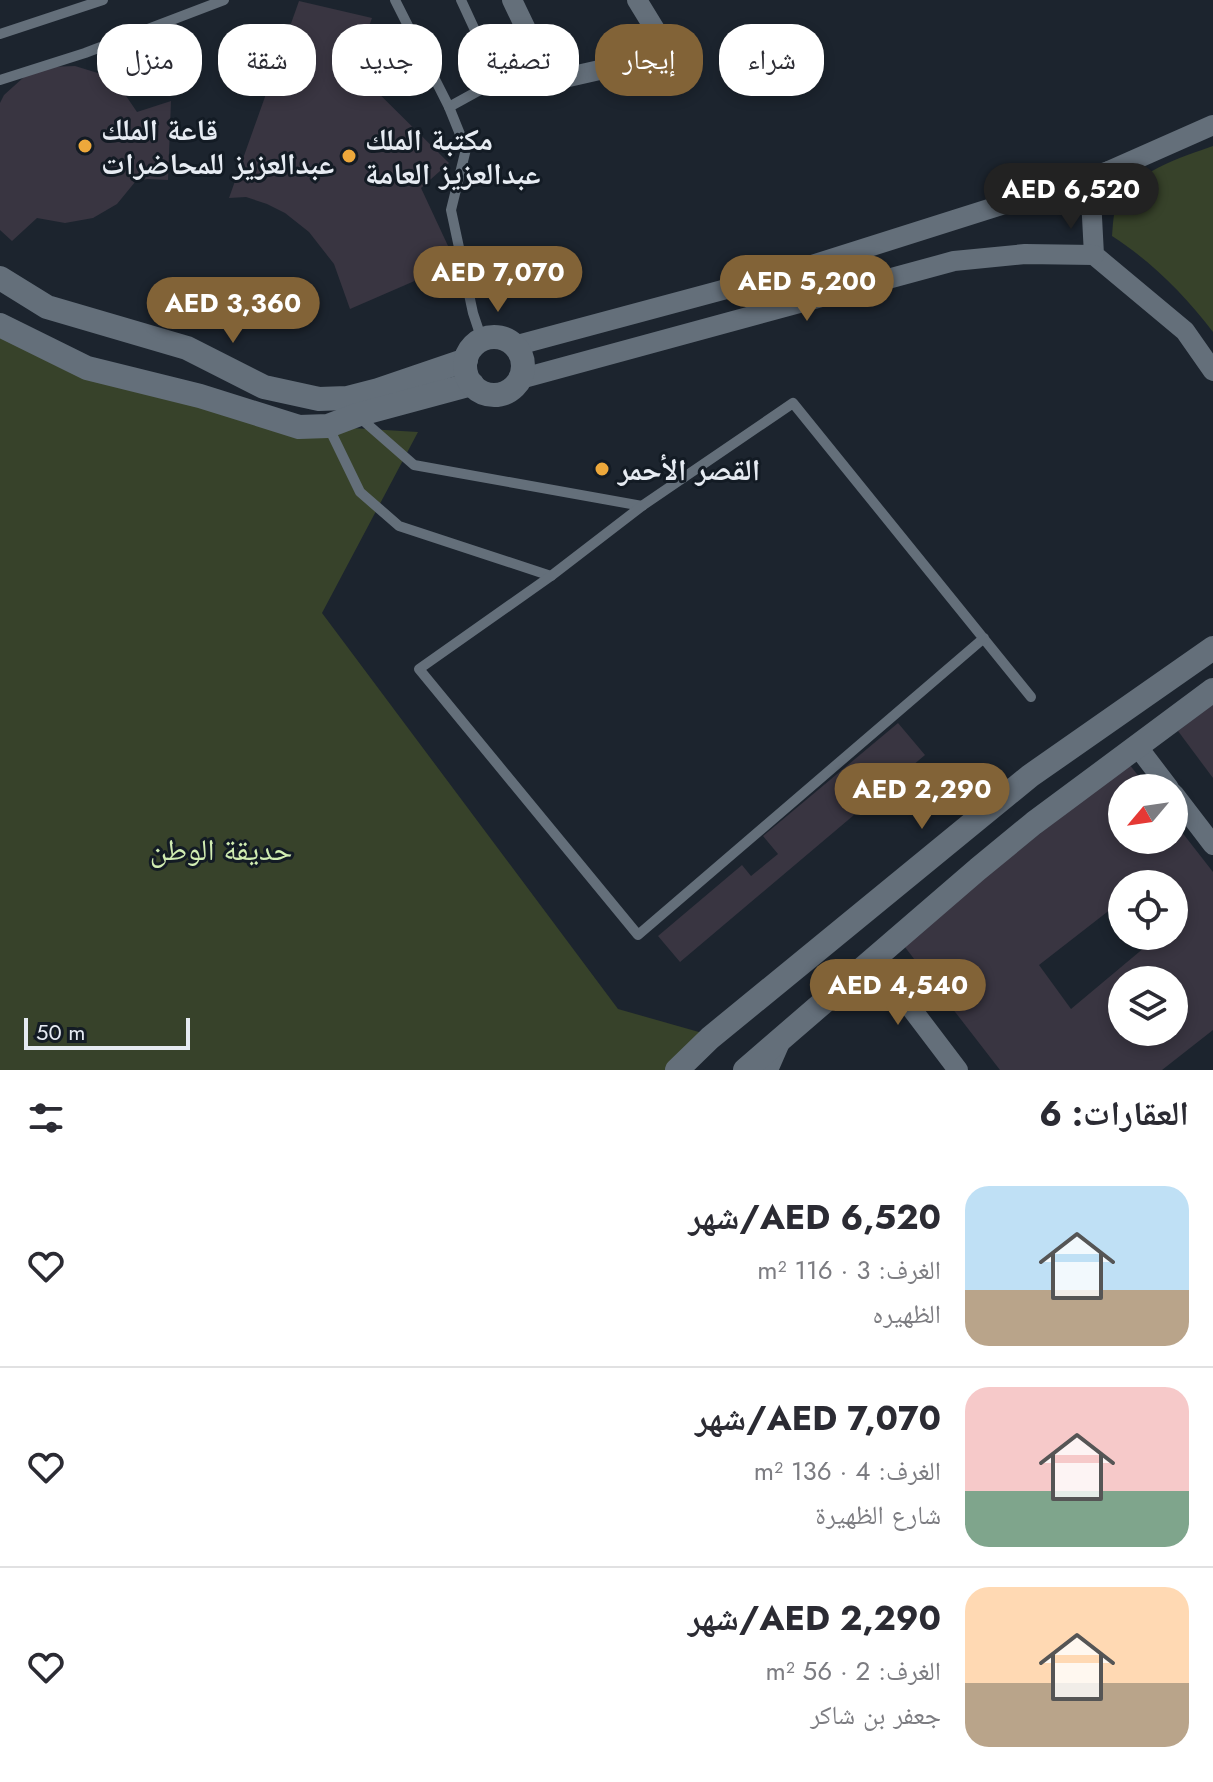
<!DOCTYPE html>
<html lang="ar">
<head>
<meta charset="utf-8">
<style>
  :root { --surface:#fff; --page:#f2f2f3; --text:#2b2b33; --muted:#7c7c81; --line:#e1e1e2; --accent:#826337 }
  body { margin:0; font-family:Jost,"Noto Naskh Arabic",sans-serif; background:var(--page); color:var(--text); direction:rtl; height:100vh; display:flex; flex-direction:column; font-size:30px; white-space:nowrap }
  * { box-sizing:border-box; margin:0 }
  p { font-size:26px; color:var(--muted) }
  .icon { flex:none; width:44px; height:44px; fill:none; stroke:currentColor; stroke-width:2; stroke-linecap:round; stroke-linejoin:round }
  .map { position:relative; height:1070px; overflow:hidden; direction:ltr }
  .details { display:flex; flex-direction:column; background:var(--surface); flex:1 }
  .details>* { flex:none }
  .hud { position:absolute; left:24px; top:24px; width:800px; height:72px; direction:rtl; display:flex; gap:16px }
  .needle { width:52px; rotate:241deg }
  .fabs { position:absolute; left:1108px; top:774px; display:grid; gap:16px }
  .fabs a { display:grid; place-items:center; width:80px; height:80px; border-radius:50%; background:var(--surface); box-shadow:0 4px 12px #0003; font-size:40px }
  .scale { position:absolute; left:24px; bottom:20px; width:166px; box-sizing:border-box; padding-left:8px; border:4px solid #e6ebf2; border-top:0; font-size:22px; line-height:28px; white-space:nowrap; color:#e6ebf2; -webkit-text-stroke:6px #131b24; paint-order:stroke }
  .price { position:absolute; translate:-50% -68px; padding:0 18px; border-radius:28px; background:var(--accent); color:#fff; font-size:26px; line-height:52px; filter:drop-shadow(0 2px 4px #0008) }
  .price::after { content:''; position:absolute; left:50%; top:48px; width:24px; height:18px; margin-left:-12px; background:inherit; clip-path:polygon(0 0,100% 0,50% 100%) }
  .price.selected { background:#222; color:#fff }
  ul { padding:0; list-style:none }
  li { display:flex; align-items:center; gap:24px; height:200px; padding:0 24px }
  li+li { border-top:2px solid var(--line) }
  li span { display:grid; place-items:center; flex:none; width:224px; height:160px; border-radius:24px; color:#555 }
  li>.icon { margin-inline-start:auto }
  span .icon { width:96px; height:96px; fill:#fffc; stroke-width:1 }
  li b { font-size:34px }
  h2 { display:flex; justify-content:space-between; align-items:center; height:96px; padding:0 24px; font-size:34px }
  .pill { padding:0 28px; border-radius:32px; background:var(--surface); box-shadow:0 4px 12px #0003; font-size:28px; line-height:72px }
  .pill.selected { background:var(--accent); color:#fff }
  .map>svg:first-child { display:block }
  .green { fill:#37422a }
  .building { fill:#393541; fill-rule:evenodd }
  .lines { fill:none; stroke-linecap:round; stroke-linejoin:round }
  .service { stroke:#646f7a; stroke-width:10 }
  .minor { stroke:#646f7a; stroke-width:20 }
  .tertiary { stroke:#646f7a; stroke-width:24 }
  .poi-dot { fill:#eda83b; stroke:#131b24; stroke-width:3 }
  .labels { text-anchor:middle; dominant-baseline:central; stroke-width:6; stroke-linejoin:round; paint-order:stroke }
  .poi-label { font-size:30px; font-weight:bold; fill:#e6ebf2; stroke:#131b24; text-anchor:start }
  .park-label { font-size:30px; fill:#d1edb2; stroke:#131b24 }
</style>
</head>
<body>
<div class="map">
<svg width="1213" height="1070" viewBox="0 0 1213 1070">
  <rect width="100%" height="100%" fill="#1c242e"/>
  <g class="green">
    <path d="M1213 146V332C1184 294 1152 262 1112 236 1113 226 1113 213 1117 204 1129 174 1184 156 1213 146Z"/>
    <polygon points="0,322 90,366 302,425 418,432 322,613 618,1009 713,1036 678,1070 0,1070"/>
  </g>
  <g class="building">
    <polygon points="299,1 372,18 354,69 449,163 421,188 456,263 350,309 334,264 309,232 285,213 267,204 246,197 229,198"/>
    <polygon points="75,66 101,74 122,90 137,112 171,101 168,180 147,179 135,182 117,204 93,218 65,223 37,218 12,241 0,230 0,103 4,95 24,77 48,67"/>
    <polygon points="1213,704 1213,778 1178,731"/>
    <polygon points="898,723 925,755 680,962 658,936 742,865 751,876 778,854 763,836"/>
    <path d="M1129 764 1148 788H1122V840H1174V822L1213 872V1030L1162 1070H1000L901 942ZM1122 884H1174V936H1147L1151 942 1071 1009 1039 965 1120 902 1122 905ZM1122 980H1174V1032H1122Z"/>
  </g>
  <g class="lines">
    <g class="service">
      <polyline points="395,0 449,107 466,149 451,210 473,313 482,340"/>
      <polyline points="0,34 103,0"/>
      <polyline points="0,80 85,53 224,0"/>
      <polyline points="449,107 498,80 461,0"/>
      <polyline points="358,416 414,465 642,506"/>
      <polyline points="328,426 360,492 399,526 551,576"/>
      <polyline points="984,638 638,935 419,669 551,576 642,506 793,403 1031,697"/>
    </g>
    <g class="minor">
      <polyline points="512,0 551,81 670,54 637,0"/>
      <polyline points="1213,125 1109,171 1091,198 1094,255 1185,331 1213,371"/>
      <polyline points="514,346 793,271 1109,171"/>
      <polyline points="520,379 954,261 1025,254 1094,255"/>
      <polyline points="1137,746 1169,788"/>
      <polyline points="1174,794 1213,845"/>
      <polyline points="873,958 958,1070"/>
      <polyline points="768,1070 782,1038"/>
    </g>
    <g class="tertiary">
      <polyline points="0,278 47,307 187,348 264,387 319,399 347,398 378,390 466,360"/>
      <polyline points="0,325 87,368 200,396 299,427 328,426 357,415 472,384"/>
      <circle cx="494" cy="366" r="29"/>
      <polyline points="677,1070 710,1038 1030,776 1213,648"/>
      <polyline points="745,1070 978,869 1034,823 1213,690"/>
    </g>
  </g>
  <g class="poi-dot">
    <circle cx="85" cy="146" r="8"/>
    <circle cx="349" cy="156" r="8"/>
    <circle cx="602" cy="469" r="8"/>
  </g>
  <g class="labels">
    <g class="poi-label">
      <text x="101" y="129">قاعة الملك<tspan x="101" dy="34">عبدالعزيز للمحاضرات</tspan></text>
      <text x="365" y="139">مكتبة الملك<tspan x="365" dy="34">عبدالعزيز العامة</tspan></text>
      <text x="618" y="469">القصر الأحمر</text>
    </g>
    <g class="park-label">
      <text x="221" y="849">حديقة الوطن</text>
    </g>
  </g>
</svg>
<div class="fabs">
<a><svg class="needle" viewBox="-14 -14 28 28"><path d="M0-13l5 13h-10z" fill="#e53935"/><path d="M0 13l5-13h-10z" fill="#7c7c81"/></svg></a>
<a><svg class="icon" aria-label="locate" viewBox="0 0 24 24"><circle cx="12" cy="12" r="6"/><path d="M12 2v4M12 18v4M2 12h4M18 12h4"/></svg></a>
<a><svg class="icon" aria-label="layers" viewBox="0 0 24 24"><path d="M12 4l9 5-9 5-9-5zM3 14l9 5 9-5"/></svg></a>
</div>
<div class="scale">50 m</div>
<b class="price selected" style="left:1071px;top:231px">AED 6,520</b>
<b class="price" style="left:498px;top:314px">AED 7,070</b>
<b class="price" style="left:807px;top:323px">AED 5,200</b>
<b class="price" style="left:233px;top:345px">AED 3,360</b>
<b class="price" style="left:922px;top:831px">AED 2,290</b>
<b class="price" style="left:898px;top:1027px">AED 4,540</b>
<div class="hud">
<a class="pill">شراء</a>
<a class="pill selected">إيجار</a>
<a class="pill">تصفية</a>
<a class="pill">جديد</a>
<a class="pill">شقة</a>
<a class="pill">منزل</a>
</div>
</div>
<section class="details">
<h2>العقارات: 6<svg class="icon" aria-label="filters" viewBox="0 0 24 24"><path d="M4 7h16M4 17h16"/><circle cx="9" cy="7" r="2"/><circle cx="15" cy="17" r="2"/></svg></h2>
<ul>
<li><span style="background:linear-gradient(#bfe0f5 65%,#b9a48a 0)"><svg class="icon" aria-label="home" viewBox="0 0 24 24"><path d="M3 11l9-7 9 7M6 9v11h12V9"/></svg></span><div><b>AED 6,520/شهر</b><p>الغرف: 3 · 116 m²</p><p>الظهيره</p></div><svg class="icon" aria-label="heart" viewBox="0 0 24 24"><path d="M12 20l-8-8c-3-5 5-10 8-4 3-6 11-1 8 4z"/></svg></li>
<li><span style="background:linear-gradient(#f6c9c9 65%,#7fa58c 0)"><svg class="icon" aria-label="home" viewBox="0 0 24 24"><path d="M3 11l9-7 9 7M6 9v11h12V9"/></svg></span><div><b>AED 7,070/شهر</b><p>الغرف: 4 · 136 m²</p><p>شارع الظهيرة</p></div><svg class="icon" aria-label="heart" viewBox="0 0 24 24"><path d="M12 20l-8-8c-3-5 5-10 8-4 3-6 11-1 8 4z"/></svg></li>
<li><span style="background:linear-gradient(#ffd9b3 60%,#b9a48a 0)"><svg class="icon" aria-label="home" viewBox="0 0 24 24"><path d="M3 11l9-7 9 7M6 9v11h12V9"/></svg></span><div><b>AED 2,290/شهر</b><p>الغرف: 2 · 56 m²</p><p>جعفر بن شاكر</p></div><svg class="icon" aria-label="heart" viewBox="0 0 24 24"><path d="M12 20l-8-8c-3-5 5-10 8-4 3-6 11-1 8 4z"/></svg></li>
</ul>
</section>
</body>
</html>
